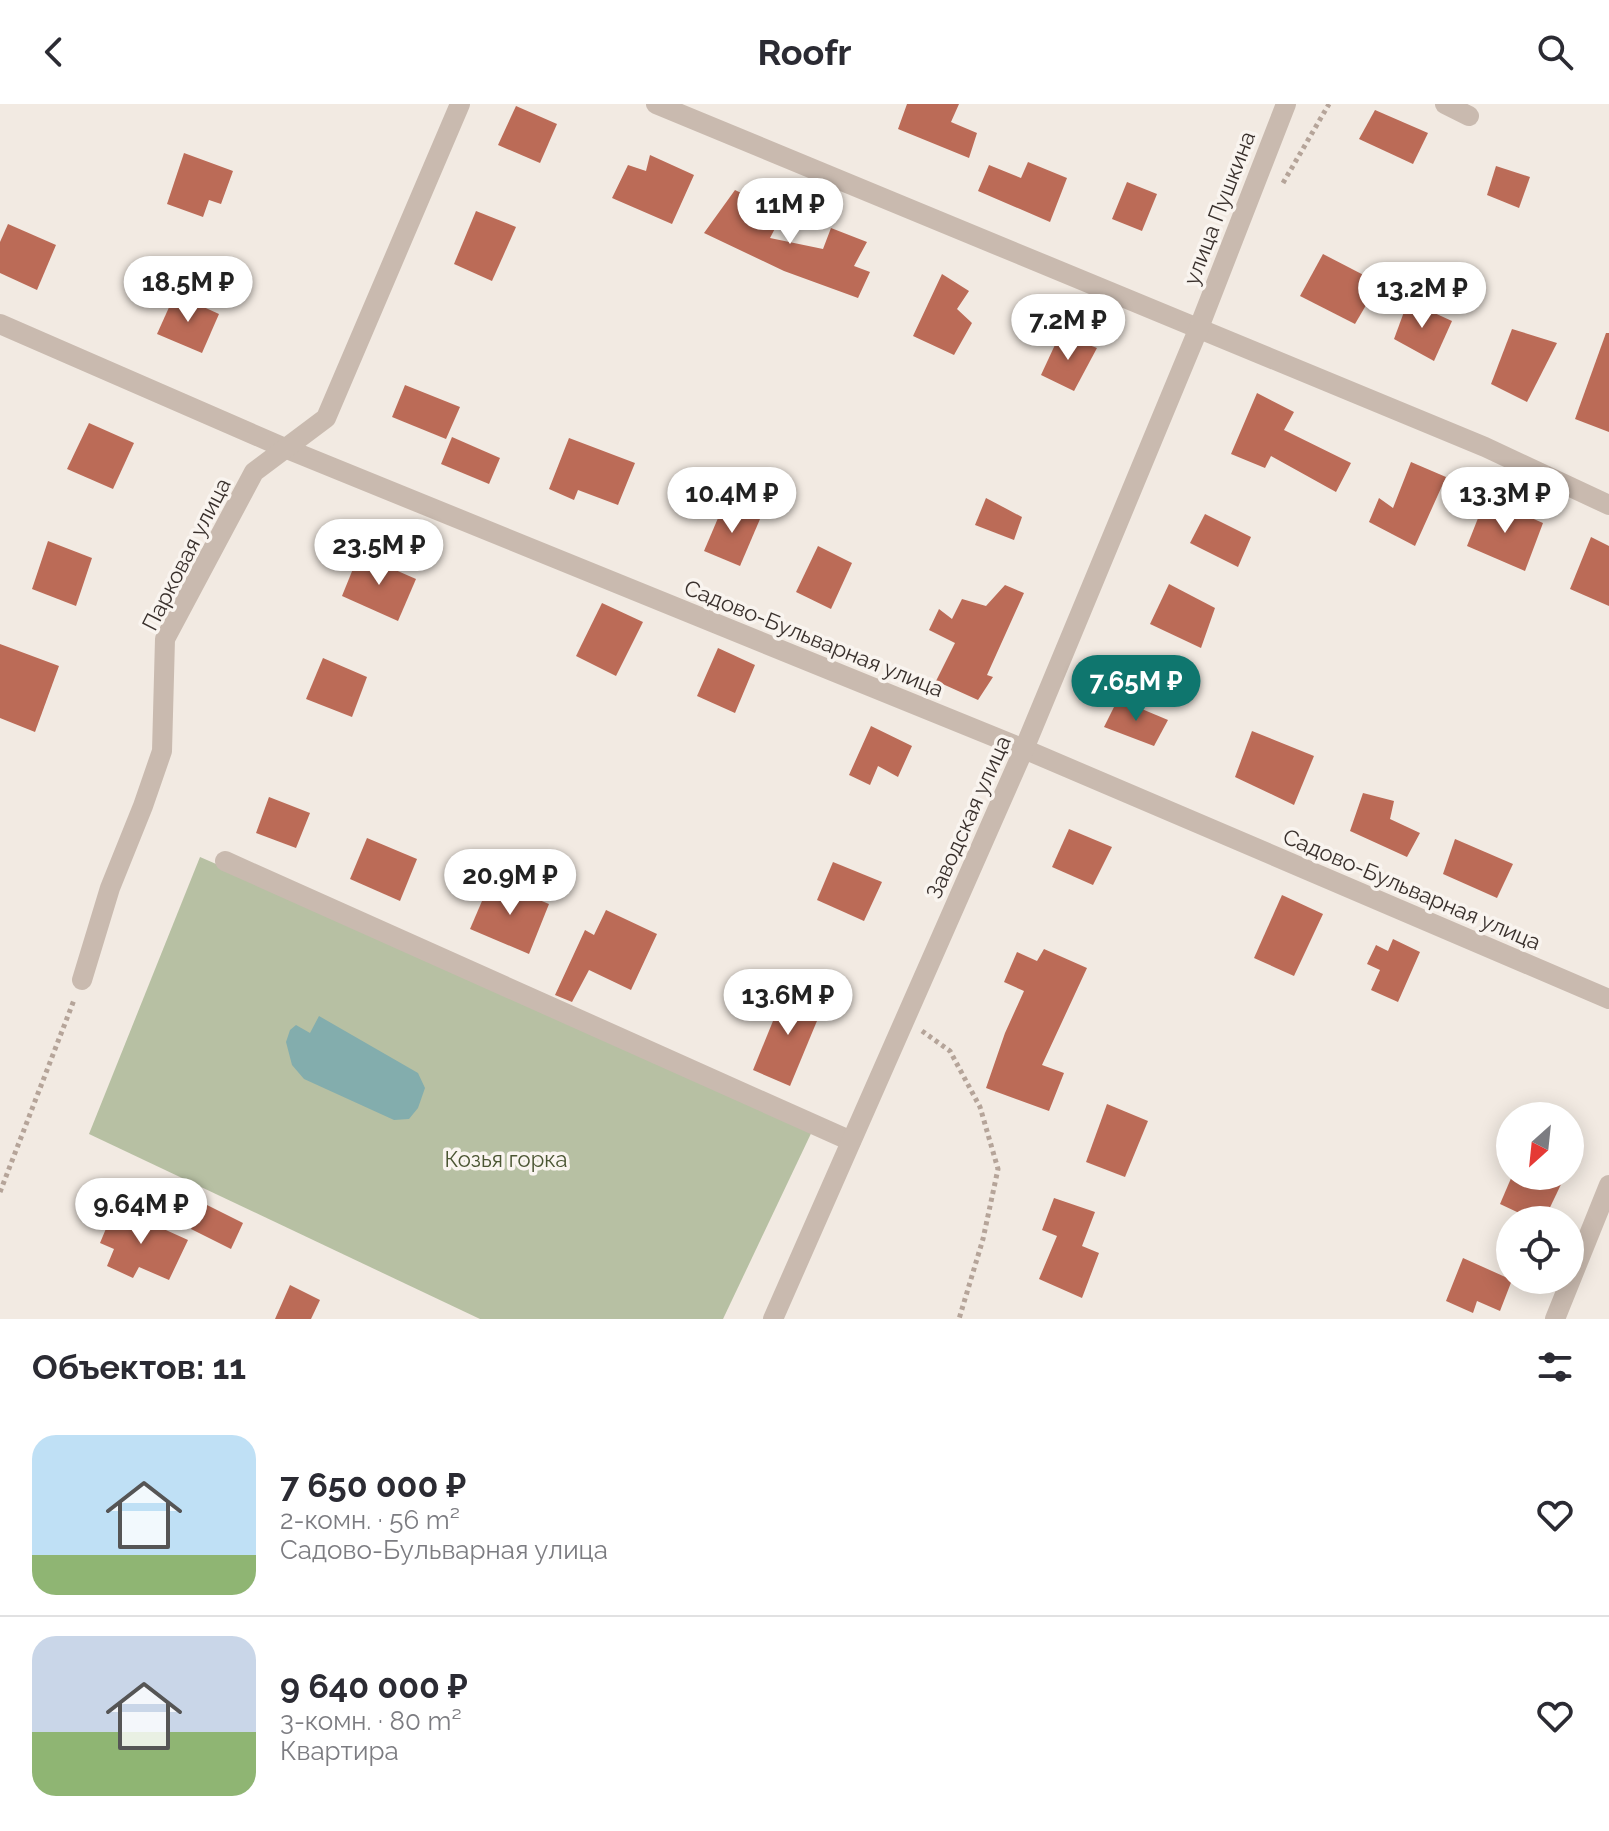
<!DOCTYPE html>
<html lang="ru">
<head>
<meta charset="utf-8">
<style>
  :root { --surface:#fff; --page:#f2f2f3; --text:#2b2b33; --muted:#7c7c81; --line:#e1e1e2; --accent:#0f766e }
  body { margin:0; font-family:Raleway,sans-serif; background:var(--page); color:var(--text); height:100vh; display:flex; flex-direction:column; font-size:30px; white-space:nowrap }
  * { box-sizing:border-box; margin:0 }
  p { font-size:26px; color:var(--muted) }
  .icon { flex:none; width:44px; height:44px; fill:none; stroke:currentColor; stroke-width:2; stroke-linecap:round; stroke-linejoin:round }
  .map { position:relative; height:1215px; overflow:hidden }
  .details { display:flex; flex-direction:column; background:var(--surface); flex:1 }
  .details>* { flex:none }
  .needle { width:52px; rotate:207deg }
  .buttons { position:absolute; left:1496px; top:998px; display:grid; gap:16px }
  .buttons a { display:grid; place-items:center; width:88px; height:88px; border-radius:50%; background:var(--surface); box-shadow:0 4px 20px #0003; font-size:40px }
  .price { position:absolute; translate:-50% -68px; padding:0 18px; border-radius:28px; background:#fff; color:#222; font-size:26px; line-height:52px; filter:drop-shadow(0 2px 4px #0008) }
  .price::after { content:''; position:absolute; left:50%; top:48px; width:24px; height:18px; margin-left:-12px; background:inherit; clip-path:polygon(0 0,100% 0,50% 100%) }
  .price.on { background:var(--accent); color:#fff }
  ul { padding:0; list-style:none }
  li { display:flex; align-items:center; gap:24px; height:200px; padding:0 32px }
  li+li { border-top:2px solid var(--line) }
  li span { display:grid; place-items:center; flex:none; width:224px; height:160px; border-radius:24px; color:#555 }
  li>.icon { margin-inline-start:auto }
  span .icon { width:96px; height:96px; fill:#fffc; stroke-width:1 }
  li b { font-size:34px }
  h2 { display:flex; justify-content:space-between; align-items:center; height:96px; padding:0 32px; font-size:34px }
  header { display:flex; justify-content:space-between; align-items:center; height:104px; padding:0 32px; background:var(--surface); font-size:36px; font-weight:700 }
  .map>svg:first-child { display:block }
  .green { fill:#b7c0a3 }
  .water { fill:#83adad }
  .building { fill:#bb6b57 }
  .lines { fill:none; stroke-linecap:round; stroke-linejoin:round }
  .path { stroke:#b5a499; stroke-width:5; stroke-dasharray:4 4; stroke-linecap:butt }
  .minor { stroke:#c9baaf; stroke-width:20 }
  .labels { text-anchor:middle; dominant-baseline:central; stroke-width:7; stroke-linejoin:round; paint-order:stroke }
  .street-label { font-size:22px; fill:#39302c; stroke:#f9f4ef }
  .park-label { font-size:22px; fill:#4a5532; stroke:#f9f4ef }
</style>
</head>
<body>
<header><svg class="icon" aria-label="back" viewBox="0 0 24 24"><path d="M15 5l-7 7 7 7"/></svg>Roofr<svg class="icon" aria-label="search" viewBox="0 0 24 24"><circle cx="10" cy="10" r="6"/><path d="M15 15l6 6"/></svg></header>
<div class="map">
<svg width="1609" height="1215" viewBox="0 0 1609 1215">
  <rect width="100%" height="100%" fill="#f2eae2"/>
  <polygon class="green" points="200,753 816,1019 723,1215 480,1215 89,1030"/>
  <polygon class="water" points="319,912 418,969 425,984 418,1004 409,1015 394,1016 304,975 292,961 286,938 290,926 296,921 310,929"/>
  <g class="building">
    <polygon points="907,0 959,0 951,18 977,29 969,54 898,25"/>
    <polygon points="516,2 557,20 540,59 498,41"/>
    <polygon points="1375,6 1428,29 1413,60 1359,35"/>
    <polygon points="184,49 233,67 221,100 209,96 203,113 167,100"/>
    <polygon points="650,51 694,71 672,120 612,94 628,61 646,67"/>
    <polygon points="1028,58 1067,74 1050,118 978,87 989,61 1021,74"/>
    <polygon points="1496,62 1530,73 1519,104 1487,91"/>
    <polygon points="1127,78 1157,90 1142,127 1112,115"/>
    <polygon points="735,86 783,109 770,134 823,145 831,124 867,138 854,162 870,168 858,194 784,167 704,129"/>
    <polygon points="476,107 516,123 492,177 454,160"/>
    <polygon points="8,120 56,141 37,186 0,169 0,138"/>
    <polygon points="1323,150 1379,179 1355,220 1300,192"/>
    <polygon points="942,170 969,187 957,205 972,219 954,251 913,232"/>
    <polygon points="175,190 219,210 202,249 157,230"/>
    <polygon points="1408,197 1452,217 1434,257 1394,235"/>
    <polygon points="1512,225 1557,239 1527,298 1491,280"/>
    <polygon points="1606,229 1609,229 1609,328 1575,315"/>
    <polygon points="1060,230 1097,244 1074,287 1041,271"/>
    <polygon points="405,281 460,303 446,335 392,313"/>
    <polygon points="1257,289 1294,308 1284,326 1351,359 1336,388 1271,352 1265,364 1231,350"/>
    <polygon points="89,319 134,339 113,385 67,365"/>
    <polygon points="452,333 500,354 489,380 441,360"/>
    <polygon points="569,334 635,359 618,401 578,386 574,396 549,385"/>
    <polygon points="1411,358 1446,373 1415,442 1369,418 1379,394 1393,404"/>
    <polygon points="986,394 1022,413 1014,436 975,421"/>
    <polygon points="1486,394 1543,419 1525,467 1467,442"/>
    <polygon points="724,400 760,415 740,462 704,447"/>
    <polygon points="1205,410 1251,433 1238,463 1190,439"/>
    <polygon points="1591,433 1609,442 1609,502 1570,485"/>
    <polygon points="48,437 92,454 76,502 32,485"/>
    <polygon points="818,442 852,459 831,505 796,488"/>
    <polygon points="359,450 416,475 398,517 342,492"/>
    <polygon points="1169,480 1215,504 1201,544 1150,520"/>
    <polygon points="1005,481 1024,489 987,571 993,573 978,596 936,577 955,539 929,526 939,505 952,515 962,495 986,502"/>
    <polygon points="602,499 643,518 616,572 576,552"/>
    <polygon points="0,540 59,562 35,628 0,614"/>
    <polygon points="718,544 755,561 735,609 697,592"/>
    <polygon points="323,554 367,573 352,613 306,595"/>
    <polygon points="1118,595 1168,616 1154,642 1104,623"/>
    <polygon points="871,622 912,642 898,673 878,662 870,681 849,671"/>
    <polygon points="1252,627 1314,652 1294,701 1235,673"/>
    <polygon points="1363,689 1394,697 1390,715 1420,729 1407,753 1350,727"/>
    <polygon points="269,693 310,709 296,744 256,729"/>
    <polygon points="1069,725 1112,743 1093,781 1052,763"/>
    <polygon points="367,734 417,755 400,797 350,775"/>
    <polygon points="1455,735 1513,760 1497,794 1443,770"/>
    <polygon points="833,758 882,778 864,817 817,796"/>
    <polygon points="491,776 549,800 529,850 470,825"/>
    <polygon points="1282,791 1323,810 1294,872 1254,854"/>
    <polygon points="606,806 657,830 631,886 589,866 572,898 555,891 585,826 594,831"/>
    <polygon points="1393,835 1420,848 1398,898 1371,886 1380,866 1367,860 1376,841 1388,847"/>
    <polygon points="1044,845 1087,864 1042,961 1064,969 1049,1007 986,984 1005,929 1024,887 1004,878 1017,848 1037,857"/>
    <polygon points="786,885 824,900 790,982 753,966"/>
    <polygon points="1107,1000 1148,1017 1125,1073 1086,1058"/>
    <polygon points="1512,1072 1565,1072 1544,1116 1534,1116 1500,1100"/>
    <polygon points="1054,1094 1095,1108 1082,1142 1099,1149 1082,1194 1039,1175 1057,1132 1042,1126"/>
    <polygon points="203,1099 243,1119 231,1145 191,1125"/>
    <polygon points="115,1103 188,1136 169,1176 139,1163 133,1174 107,1162 114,1145 100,1139"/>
    <polygon points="1463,1154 1512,1176 1500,1207 1477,1197 1473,1209 1446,1197"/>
    <polygon points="290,1181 320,1196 311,1215 275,1215"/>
  </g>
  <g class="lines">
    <g class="path">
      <polyline points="1283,79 1329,0"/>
      <polyline points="922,927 950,947 980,1003 998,1065 983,1135 959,1215"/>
      <polyline points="0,1088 74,896"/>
    </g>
    <g class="minor">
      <polyline points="656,0 1485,343 1609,401"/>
      <polyline points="1445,0 1469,12"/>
      <polyline points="0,220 287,345 1024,645 1609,895"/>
      <polyline points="225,757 851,1037"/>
      <polyline points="82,876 110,784 143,702 162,647 165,535 254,368 326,314 460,0"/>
      <polyline points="773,1215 1024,645 1198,226 1286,0"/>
      <polyline points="1555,1215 1609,1081"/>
    </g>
  </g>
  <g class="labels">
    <g class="street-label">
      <text transform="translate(1219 104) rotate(-69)">улица Пушкина</text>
      <text transform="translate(186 450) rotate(-63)">Парковая улица</text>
      <text transform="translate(814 534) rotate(22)">Садово-Бульварная улица</text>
      <text transform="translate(968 713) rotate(-66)">Заводская улица</text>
      <text transform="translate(1412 785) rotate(23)">Садово-Бульварная улица</text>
    </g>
    <g class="park-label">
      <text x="506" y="1055">Козья горка</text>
    </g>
  </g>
</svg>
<div class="buttons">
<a><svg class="needle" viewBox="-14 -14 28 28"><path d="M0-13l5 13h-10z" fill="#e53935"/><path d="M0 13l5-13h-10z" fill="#7c7c81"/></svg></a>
<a><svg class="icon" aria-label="locate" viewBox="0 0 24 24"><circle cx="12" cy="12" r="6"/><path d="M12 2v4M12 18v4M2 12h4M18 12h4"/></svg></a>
</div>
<b class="price" style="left:790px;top:142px">11M ₽</b>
<b class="price" style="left:188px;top:220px">18.5M ₽</b>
<b class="price" style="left:1422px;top:226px">13.2M ₽</b>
<b class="price" style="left:1068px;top:258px">7.2M ₽</b>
<b class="price" style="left:732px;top:431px">10.4M ₽</b>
<b class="price" style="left:1505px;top:431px">13.3M ₽</b>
<b class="price" style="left:379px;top:483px">23.5M ₽</b>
<b class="price on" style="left:1136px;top:619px">7.65M ₽</b>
<b class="price" style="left:510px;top:813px">20.9M ₽</b>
<b class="price" style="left:788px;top:933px">13.6M ₽</b>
<b class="price" style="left:141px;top:1142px">9.64M ₽</b>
</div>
<section class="details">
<h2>Объектов: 11<svg class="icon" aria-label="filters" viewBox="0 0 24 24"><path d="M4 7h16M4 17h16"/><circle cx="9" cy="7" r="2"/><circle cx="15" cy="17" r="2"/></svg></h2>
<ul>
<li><span style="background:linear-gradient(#bfe0f5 75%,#8fb573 0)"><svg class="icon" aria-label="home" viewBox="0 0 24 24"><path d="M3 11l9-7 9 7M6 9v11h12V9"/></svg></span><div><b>7 650 000 ₽</b><p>2-комн. · 56 m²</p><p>Садово-Бульварная улица</p></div><svg class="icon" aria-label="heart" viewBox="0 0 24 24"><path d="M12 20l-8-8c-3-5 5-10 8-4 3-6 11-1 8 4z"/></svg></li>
<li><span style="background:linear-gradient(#c9d6e8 60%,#8fb573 0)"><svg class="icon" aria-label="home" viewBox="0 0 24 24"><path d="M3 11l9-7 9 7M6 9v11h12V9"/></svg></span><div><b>9 640 000 ₽</b><p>3-комн. · 80 m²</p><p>Квартира</p></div><svg class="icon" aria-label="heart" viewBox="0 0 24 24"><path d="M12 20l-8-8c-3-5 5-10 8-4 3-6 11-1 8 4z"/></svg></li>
</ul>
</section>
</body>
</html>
